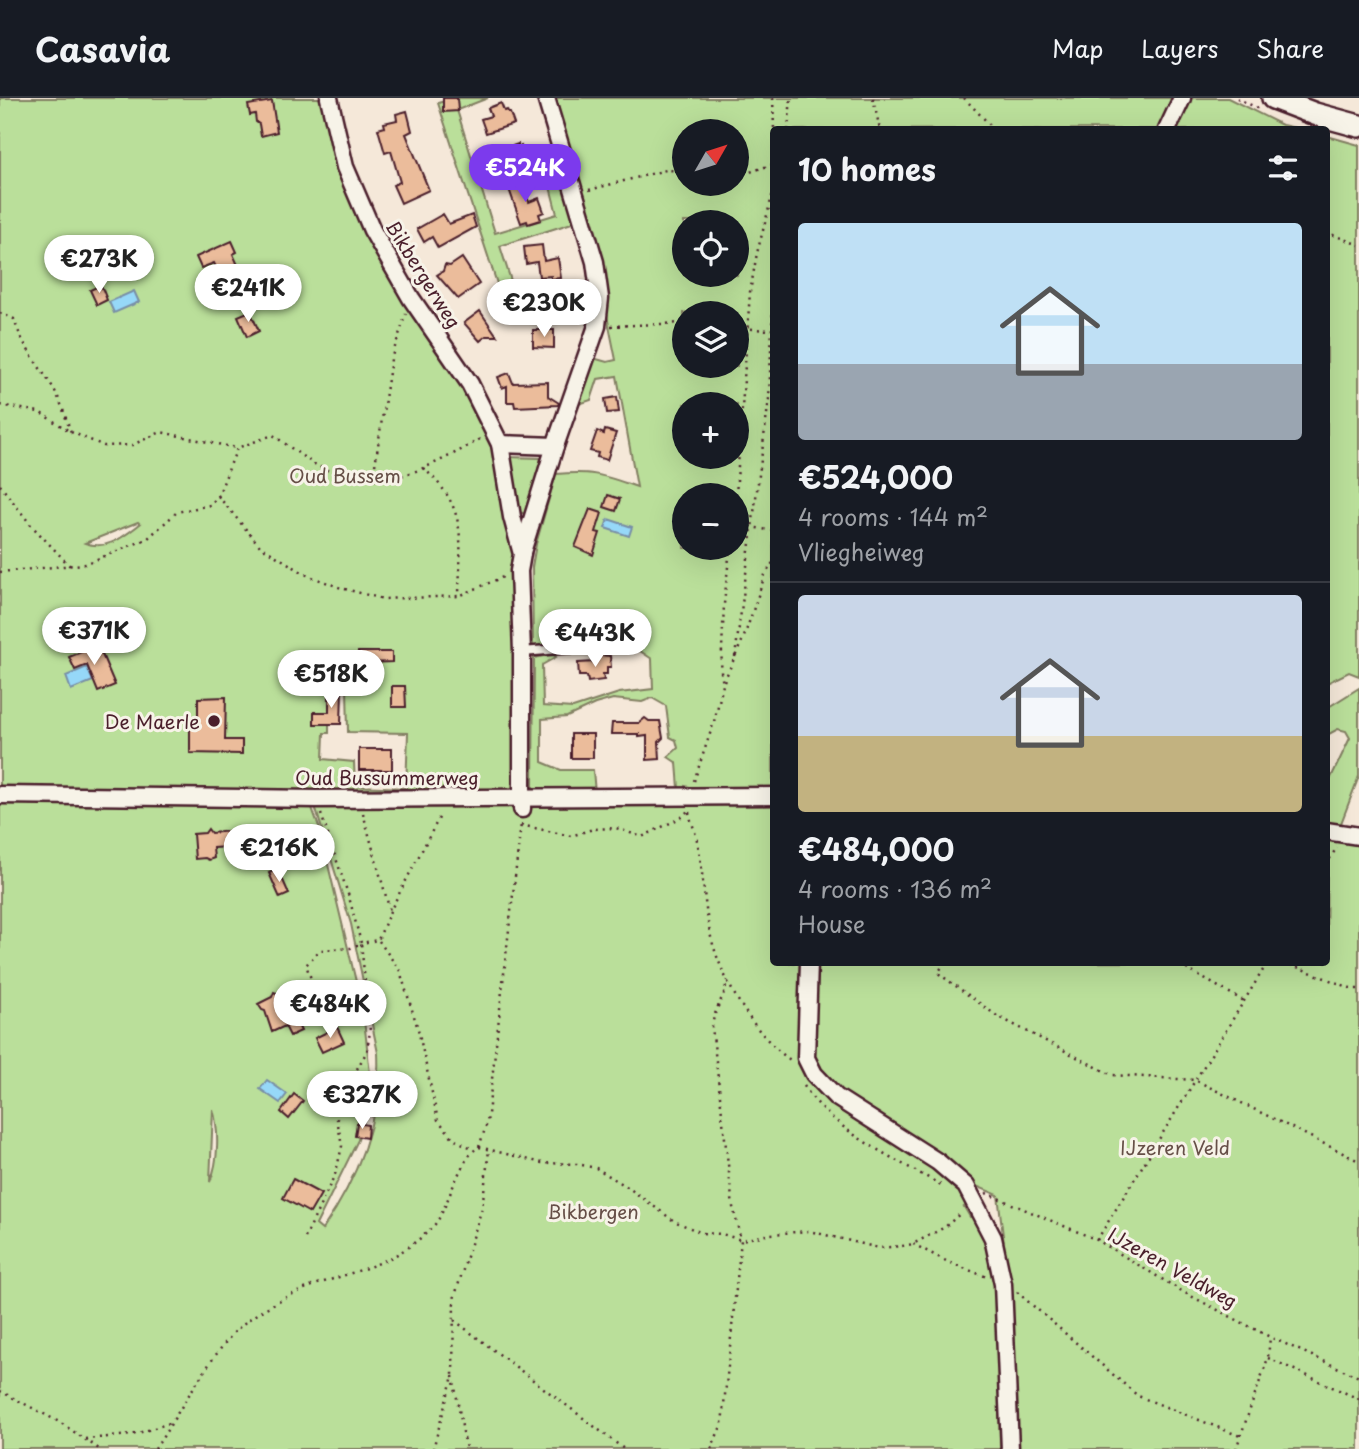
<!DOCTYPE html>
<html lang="en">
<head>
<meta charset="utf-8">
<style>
  :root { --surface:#171b24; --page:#242831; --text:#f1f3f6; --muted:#9ea1a6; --line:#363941; --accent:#7c3aed }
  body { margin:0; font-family:"Playpen Sans",sans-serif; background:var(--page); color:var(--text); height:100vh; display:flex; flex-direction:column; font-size:26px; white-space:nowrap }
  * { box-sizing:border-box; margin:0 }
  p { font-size:23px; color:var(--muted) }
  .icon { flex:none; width:38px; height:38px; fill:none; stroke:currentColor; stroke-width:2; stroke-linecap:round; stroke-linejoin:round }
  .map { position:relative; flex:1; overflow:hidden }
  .sheet { position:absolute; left:770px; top:28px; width:560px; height:840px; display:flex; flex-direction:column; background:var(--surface); border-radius:7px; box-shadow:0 7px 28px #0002 }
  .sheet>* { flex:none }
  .needle { width:46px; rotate:51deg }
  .controls { position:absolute; left:672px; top:21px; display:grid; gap:14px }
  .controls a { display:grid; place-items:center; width:77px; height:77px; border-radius:50%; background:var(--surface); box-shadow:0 7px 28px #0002; font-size:35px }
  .price { position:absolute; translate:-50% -60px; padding:0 16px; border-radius:24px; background:#fff; color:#222; font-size:23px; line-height:46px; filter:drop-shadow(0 2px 4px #0008) }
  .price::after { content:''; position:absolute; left:50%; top:42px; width:21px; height:16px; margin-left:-10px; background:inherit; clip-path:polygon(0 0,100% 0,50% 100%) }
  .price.current { background:var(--accent); color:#fff }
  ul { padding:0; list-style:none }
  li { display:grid; align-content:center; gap:14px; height:371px; padding:0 28px }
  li+li { border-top:2px solid var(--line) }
  li span { display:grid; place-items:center; height:217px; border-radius:7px; color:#555 }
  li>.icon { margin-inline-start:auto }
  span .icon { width:126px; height:126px; fill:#fffc; stroke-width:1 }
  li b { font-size:30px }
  h2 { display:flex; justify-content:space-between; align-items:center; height:84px; padding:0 28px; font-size:30px }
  header { display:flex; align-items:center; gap:42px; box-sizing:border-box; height:98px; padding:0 35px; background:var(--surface); border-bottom:2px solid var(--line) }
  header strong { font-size:33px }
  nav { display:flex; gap:38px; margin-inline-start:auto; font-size:24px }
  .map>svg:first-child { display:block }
  .green { fill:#badf9a; stroke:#827f62; stroke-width:2; fill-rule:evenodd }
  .water { fill:#96d8f8; stroke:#788ea6; stroke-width:2 }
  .building { fill:#ebbc9b; stroke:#4a1f2b; stroke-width:2 }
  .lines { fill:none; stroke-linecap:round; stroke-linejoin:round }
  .lane-casing { stroke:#4a1f2b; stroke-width:13 }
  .street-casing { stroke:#4a1f2b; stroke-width:21 }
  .secondary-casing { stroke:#4a1f2b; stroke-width:26 }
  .path { stroke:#4a1f2b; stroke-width:2.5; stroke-dasharray:2 5; stroke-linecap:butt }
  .lane { stroke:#f7f3e8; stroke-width:8 }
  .street { stroke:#f7f3e8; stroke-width:16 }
  .secondary { stroke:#f7f3e8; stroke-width:21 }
  .poi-dot { fill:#4a1f2b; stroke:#f7f3e8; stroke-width:2.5 }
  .labels { text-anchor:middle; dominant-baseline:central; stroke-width:6; stroke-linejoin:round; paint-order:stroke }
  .street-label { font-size:19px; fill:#4a1f2b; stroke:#f7f3e8 }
  .park-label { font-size:19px; fill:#664f47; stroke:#f7f3e8 }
  .poi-label { font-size:19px; fill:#4a1f2b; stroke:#f7f3e8; text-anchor:end }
</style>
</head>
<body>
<header>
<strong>Casavia</strong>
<nav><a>Map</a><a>Layers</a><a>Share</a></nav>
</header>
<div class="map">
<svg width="1359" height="1351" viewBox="0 0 1359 1351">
  <rect width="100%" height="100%" fill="#f5e8d9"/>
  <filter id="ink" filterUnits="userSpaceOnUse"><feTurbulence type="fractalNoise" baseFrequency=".0143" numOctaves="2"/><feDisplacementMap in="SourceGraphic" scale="14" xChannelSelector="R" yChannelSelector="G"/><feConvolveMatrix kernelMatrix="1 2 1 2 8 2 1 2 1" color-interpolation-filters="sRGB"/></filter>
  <g filter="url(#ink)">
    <g class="green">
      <path d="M0 0H325L356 115 366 134 451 266 495 352 508 437 515 458 511 462 518 587 513 692 469 693 736 706 773 704 774 864 809 865 802 962 818 992 866 1028 933 1066 963 1095 970 1106 964 1109 970 1119 975 1117 981 1123 997 1186 1000 1351H0V698L307 707 312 710 319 729 363 913 370 976 368 1007 358 1042 316 1127 322 1132C359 1079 381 1020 378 955L351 826 310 692 0 691ZM138 424 140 426C123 439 107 453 85 445ZM347 589 348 634 408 635 406 690 355 688 354 664 323 661 324 635H329V590ZM213 1011C219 1032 219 1063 210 1084Z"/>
      <polygon points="455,0 488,0 457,12 495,135 557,116 543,61 557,56 578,123 500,148 512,186 588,195 589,208 502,201 438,5"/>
      <path d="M553 0H1175L1160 31 774 32 773 692 699 691 685 688 684 692 679 690 677 665 668 659 678 650 676 642 670 639 666 608 652 600 642 604 613 601 595 606 567 619 542 621V664L561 672H593L595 695 533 691 534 560 553 556 556 559 542 567 543 608 573 610 619 595 653 591 652 561 622 541 533 548 532 469 536 446 556 376C595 373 602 377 637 389L617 278 598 281 591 302 579 306 593 260 607 264 616 262 602 193ZM684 33H737V86H684ZM684 124H737V177H684ZM684 215H737V268H684ZM684 306H737V359H684ZM684 397H737V450H684Z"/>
      <polygon points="1189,0 1228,0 1282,27 1301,31 1172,32"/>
      <polygon points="1327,38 1359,47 1359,578 1349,574 1327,585"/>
      <polygon points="506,359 541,360 527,416 518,414"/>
      <polygon points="1359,590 1359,678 1340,728 1327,727 1327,688 1350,640 1346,633 1338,631 1327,637 1327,610"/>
      <polygon points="1327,739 1359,744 1359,1351 1012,1351 1008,1179 998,1097 976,1088 938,1057 838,994 814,965 815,865 1326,864"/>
    </g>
    <g class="water">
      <polygon points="134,193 139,204 114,215 109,204"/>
      <polygon points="608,421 632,429 629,438 605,430"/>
      <polygon points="87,569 93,583 71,592 66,578"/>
      <polygon points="267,982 287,996 280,1005 260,991"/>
    </g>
    <g class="building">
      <polygon points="443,0 457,0 458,13 443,14"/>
      <polygon points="272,3 277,34 261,38 259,26 256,24 255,16 250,17 248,7"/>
      <polygon points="501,5 504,13 507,12 508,15 510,15 514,26 486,35 481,21 491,18 488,10"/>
      <polygon points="407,13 412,33 406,36 429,92 401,105 393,87 400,84 391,53 385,55 378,31 385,29 384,25 397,22 396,16"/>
      <polygon points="518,46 518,49 521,48 526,62 510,69 504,51"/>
      <polygon points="521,83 529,104 539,100 544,114 539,116 541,122 528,126 527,123 521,125 508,88"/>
      <polygon points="443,116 449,126 472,117 476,129 438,150 432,139 424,144 417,131"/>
      <polygon points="232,143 237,154 233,156 241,174 245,172 250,184 215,200 209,188 222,182 214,165 201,170 196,159"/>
      <polygon points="542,147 544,163 558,160 561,180 551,181 551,178 539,179 537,164 526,166 524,149"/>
      <polygon points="462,160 479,186 458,201 437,177 443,173 445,167 450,168"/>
      <polygon points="101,187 107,202 97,207 90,192"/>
      <polygon points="250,213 259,233 247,239 238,218"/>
      <polygon points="480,213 497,238 486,238 480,243 464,225"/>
      <polygon points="533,232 554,232 554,250 533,249"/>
      <polygon points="509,275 513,285 548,284 548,298 559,305 558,307 515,309 514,304 507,304 507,288 502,290 498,279"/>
      <polygon points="617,299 619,314 607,315 605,301"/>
      <polygon points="605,332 616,335 607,362 597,359 598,355 590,353 597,333 604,336"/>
      <polygon points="608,397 620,401 616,413 604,409"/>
      <polygon points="590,411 602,415 596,434 600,435 593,457 575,449"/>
      <polygon points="98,547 115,587 98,594 87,567 75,572 69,559"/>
      <polygon points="358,554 392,554 392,564 368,565 368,588 358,588"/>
      <polygon points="599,557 610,558 611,569 607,569 607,576 603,576 604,582 588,584 587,578 579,578 578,565 595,564"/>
      <polygon points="392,588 405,588 406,609 392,609"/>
      <polygon points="329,591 342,591 341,626 314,626 314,614 329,614"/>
      <polygon points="226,599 225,642 242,642 242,656 190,655 190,630 198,630 198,600"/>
      <polygon points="645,620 649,623 660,623 663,640 659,644 660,661 647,662 647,638 639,639 639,636 611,636 612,625 639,625"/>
      <rect x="571" y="636" width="22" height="24"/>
      <rect x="359" y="651" width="33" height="21"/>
      <polygon points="208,731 211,735 242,732 244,748 213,750 214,760 209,762 205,760 195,761 193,736 205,735"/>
      <polygon points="278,771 289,796 280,800 269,775"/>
      <polygon points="290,891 301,906 299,911 303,919 296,923 301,933 290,938 285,928 272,934 265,913 262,912 258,906 272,899 274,894 279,896"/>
      <polygon points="337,929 344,944 322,954 315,940"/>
      <polygon points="294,996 303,1003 289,1021 281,1014"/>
      <polygon points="357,1025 368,1027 367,1040 355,1038"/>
      <polygon points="293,1081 321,1096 310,1115 283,1100"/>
    </g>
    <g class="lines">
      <g class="lane-casing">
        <polyline id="lane" points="522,554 598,548"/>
      </g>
      <g class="street-casing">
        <g id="street">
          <polyline points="329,0 345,69 372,132 411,200 470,286 500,346 512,419 522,456 519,473 522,554 522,711"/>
          <polyline points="1167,32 1182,0"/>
          <polyline points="500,346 555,348"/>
          <polyline points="522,454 555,348 597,228 600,200 595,164 546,0"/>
          <polyline points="0,697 316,701 774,698"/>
          <polyline points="1326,733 1359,738"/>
          <polyline points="809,864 806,960 814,976 836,999 938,1064 966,1088 993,1140 1003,1186 1010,1351"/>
        </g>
      </g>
      <g class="secondary-casing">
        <polyline id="secondary" points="1273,0 1315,16 1359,28"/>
      </g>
      <g class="path">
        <polyline points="773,0 774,32"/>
        <polyline points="873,0 880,32"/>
        <polyline points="964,0 995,32"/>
        <polyline points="1237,0 1259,11"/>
        <polyline points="788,32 791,0"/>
        <polyline points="737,75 747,75 774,66"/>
        <polyline points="589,92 666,72 684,73"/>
        <polyline points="1326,134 1359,147"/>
        <path d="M0 215 14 221C22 247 37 265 52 288 61 302 65 319 71 334L39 314 0 307"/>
        <polyline points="611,228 684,225"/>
        <polyline points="737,230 770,232"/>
        <polyline points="71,334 104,348 132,347 161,334 236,350"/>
        <path d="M423 370C469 409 460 444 459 498"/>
        <polyline points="373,381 391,261 406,216"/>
        <polyline points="0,387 31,427 70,468"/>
        <polyline points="736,397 750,194 757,155 774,91"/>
        <polyline points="218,398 260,448 307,477 341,490 383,501 459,498 505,478"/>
        <polyline points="737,423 751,429 774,433"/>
        <path d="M0 474 85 466 147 441 177 414 210 407 218 398 237 350 273 337C288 347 310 366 327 372 340 377 371 382 385 381 409 380 462 353 483 339"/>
        <polyline points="735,559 769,301 774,181"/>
        <polyline points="724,583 744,539 765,477 774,463"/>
        <polyline points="694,683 714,624 723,587 721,574 724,506 730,450"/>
        <path d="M689 714C690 721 693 727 695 734 703 765 703 799 709 830 718 877 753 937 793 964"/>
        <polyline points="363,715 390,813"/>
        <polyline points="321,716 349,799 361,845 378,842 390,813 441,716"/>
        <polyline points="521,727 571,738 593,731 616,730 642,739 680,720 688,713"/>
        <polyline points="1326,767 1337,749"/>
        <polyline points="379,843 400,873 418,931 438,1022 455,1042 474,1051"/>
        <polyline points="945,864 938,875 997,918 1112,977 1195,982 1359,1063"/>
        <polyline points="1174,864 1244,903"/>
        <polyline points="1284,864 1353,891 1359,891"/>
        <path d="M804 988C833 1033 895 1061 941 1087"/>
        <polyline points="479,1049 487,1025 521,726"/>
        <polyline points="986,1095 1097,1142 1185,1195 1270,1239 1359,1279"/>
        <polyline points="305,1140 336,1074 342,1048 337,1021 338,1005 367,953 370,933 361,845 351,850 320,852 306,867 326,922"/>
        <polyline points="1097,1142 1268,864"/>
        <polyline points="913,1146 948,1164 987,1179"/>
        <polyline points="1017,1194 1138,1298 1240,1338"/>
        <polyline points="454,1222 624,1351"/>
        <polyline points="1268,1260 1359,1301"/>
        <polyline points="453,1278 466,1351"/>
        <polyline points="0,1293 61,1325 99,1351"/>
        <polyline points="85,1341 132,1337 173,1324"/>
        <path d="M155 1351C177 1318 218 1243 248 1222 270 1206 298 1192 324 1184 362 1171 392 1165 424 1137 429 1133 435 1127 438 1122 449 1104 461 1058 479 1049L542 1065 577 1066 596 1070 626 1088 674 1123 702 1135 722 1136 741 1142 771 1136 809 1133 879 1150 902 1148 913 1146 945 1129 962 1114"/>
        <polyline points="433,1351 453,1278 454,1201 482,1110 489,1052"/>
        <path d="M711 1351 722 1326 741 1142 733 1109 712 929C714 910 725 900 727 882"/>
        <polyline points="1236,1351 1268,1260 1270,1239"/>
      </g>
      <use href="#lane" class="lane"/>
      <use href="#street" class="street"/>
      <use href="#secondary" class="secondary"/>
    </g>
  </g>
  <circle class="poi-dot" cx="214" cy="623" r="7"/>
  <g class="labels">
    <g class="street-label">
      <text transform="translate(424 176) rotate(58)">Bikbergerweg</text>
      <text x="387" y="679">Oud Bussummerweg</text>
      <text transform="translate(1173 1169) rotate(29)">IJzeren Veldweg</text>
    </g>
    <g class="park-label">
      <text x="345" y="377">Oud Bussem</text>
      <text x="1175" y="1049">IJzeren Veld</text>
      <text x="593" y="1113">Bikbergen</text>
    </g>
    <g class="poi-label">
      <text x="200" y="623">De Maerle</text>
    </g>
  </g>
</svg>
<div class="controls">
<a><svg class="needle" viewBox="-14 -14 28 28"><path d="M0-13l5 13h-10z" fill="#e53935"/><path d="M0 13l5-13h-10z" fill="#9ea1a6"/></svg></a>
<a><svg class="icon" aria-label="locate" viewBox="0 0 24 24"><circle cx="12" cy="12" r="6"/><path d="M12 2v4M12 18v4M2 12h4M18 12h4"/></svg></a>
<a><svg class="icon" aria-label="layers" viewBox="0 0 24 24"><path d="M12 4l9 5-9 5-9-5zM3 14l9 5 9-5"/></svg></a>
<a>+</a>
<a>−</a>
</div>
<b class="price current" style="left:525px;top:106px">€524K</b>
<b class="price" style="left:99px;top:197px">€273K</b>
<b class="price" style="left:248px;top:226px">€241K</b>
<b class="price" style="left:544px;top:241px">€230K</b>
<b class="price" style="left:94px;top:569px">€371K</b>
<b class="price" style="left:595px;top:571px">€443K</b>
<b class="price" style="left:331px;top:612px">€518K</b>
<b class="price" style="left:279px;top:786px">€216K</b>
<b class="price" style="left:330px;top:942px">€484K</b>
<b class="price" style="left:362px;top:1033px">€327K</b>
<section class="sheet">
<h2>10 homes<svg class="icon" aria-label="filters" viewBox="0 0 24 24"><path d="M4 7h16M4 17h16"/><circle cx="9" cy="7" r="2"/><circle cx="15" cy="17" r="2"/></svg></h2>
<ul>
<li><span style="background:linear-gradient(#bfe0f5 65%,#9aa5b1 0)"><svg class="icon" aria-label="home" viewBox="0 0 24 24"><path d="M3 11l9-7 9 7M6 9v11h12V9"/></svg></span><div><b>€524,000</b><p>4 rooms · 144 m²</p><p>Vliegheiweg</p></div></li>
<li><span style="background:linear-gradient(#c9d6e8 65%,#c2b280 0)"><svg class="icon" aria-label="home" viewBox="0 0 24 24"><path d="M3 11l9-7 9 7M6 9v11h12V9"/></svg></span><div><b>€484,000</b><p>4 rooms · 136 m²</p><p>House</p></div></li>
</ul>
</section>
</div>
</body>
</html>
